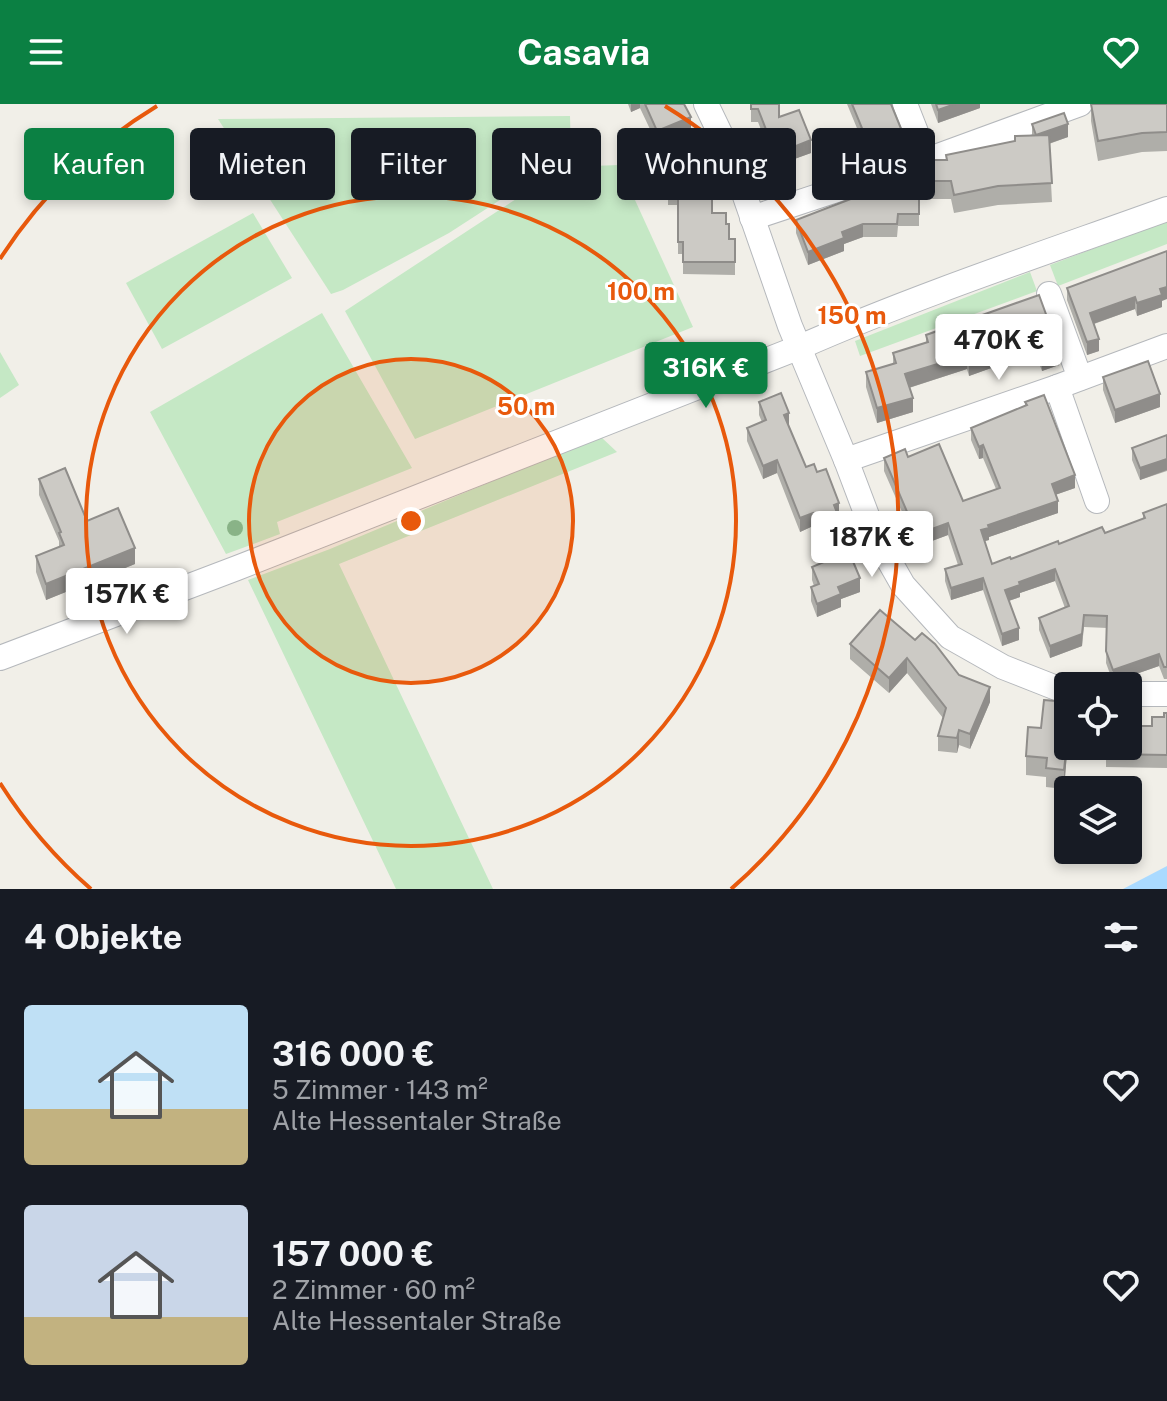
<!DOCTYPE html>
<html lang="de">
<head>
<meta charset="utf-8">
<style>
  :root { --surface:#171b24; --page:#242831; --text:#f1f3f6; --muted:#9ea1a6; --accent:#0b8043 }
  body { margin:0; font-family:"Public Sans",sans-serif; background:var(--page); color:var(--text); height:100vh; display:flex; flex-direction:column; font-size:30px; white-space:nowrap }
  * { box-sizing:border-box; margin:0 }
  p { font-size:26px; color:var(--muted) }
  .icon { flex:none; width:44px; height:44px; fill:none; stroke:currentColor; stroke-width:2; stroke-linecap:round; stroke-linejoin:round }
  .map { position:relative; height:785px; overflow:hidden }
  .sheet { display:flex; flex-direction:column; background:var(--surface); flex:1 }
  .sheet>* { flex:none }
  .hud { position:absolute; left:24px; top:24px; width:1120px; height:72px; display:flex; gap:16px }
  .controls { position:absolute; left:1054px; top:568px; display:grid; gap:16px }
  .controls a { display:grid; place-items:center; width:88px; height:88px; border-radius:8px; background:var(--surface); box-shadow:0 4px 12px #0003; font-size:40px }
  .price { position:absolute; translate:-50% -68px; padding:0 18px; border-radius:8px; background:#fff; color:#222; font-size:26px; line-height:52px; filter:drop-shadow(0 2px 4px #0008) }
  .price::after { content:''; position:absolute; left:50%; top:48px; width:24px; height:18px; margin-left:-12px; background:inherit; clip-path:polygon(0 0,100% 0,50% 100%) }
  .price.active { background:var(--accent); color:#fff }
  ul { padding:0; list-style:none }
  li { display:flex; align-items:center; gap:24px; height:200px; padding:0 24px }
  li span { display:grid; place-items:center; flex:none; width:224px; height:160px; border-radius:8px; color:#555 }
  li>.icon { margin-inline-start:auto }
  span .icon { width:96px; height:96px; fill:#fffc; stroke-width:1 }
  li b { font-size:34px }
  h2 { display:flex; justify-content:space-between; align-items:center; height:96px; padding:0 24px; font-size:34px }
  .pill { padding:0 28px; border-radius:8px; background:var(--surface); box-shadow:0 4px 12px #0003; font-size:28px; line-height:72px }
  .pill.active { background:var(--accent); color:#fff }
  header { display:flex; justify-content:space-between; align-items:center; height:104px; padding:0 24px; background:var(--accent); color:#fff; font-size:36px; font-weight:700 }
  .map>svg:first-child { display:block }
  .green { fill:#c5e8c5 }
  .water { fill:#aadaff }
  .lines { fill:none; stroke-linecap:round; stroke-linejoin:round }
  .minor-casing { stroke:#b5b8bc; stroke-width:26 }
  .minor { stroke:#fff; stroke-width:24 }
  .tree { fill:#89b387 }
  .wall { fill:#afaea9 }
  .shaded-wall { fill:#8f8d8a }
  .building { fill:#cccac5; stroke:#8f8d8a; stroke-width:2 }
  .ring { fill:none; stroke:#e8590c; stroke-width:4 }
  .centre { fill:#e8590c; stroke:#fff; stroke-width:4 }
  .ring-label { font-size:24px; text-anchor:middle; font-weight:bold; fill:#e8590c; stroke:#fff; stroke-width:6; stroke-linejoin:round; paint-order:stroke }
</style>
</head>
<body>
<header><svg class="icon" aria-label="menu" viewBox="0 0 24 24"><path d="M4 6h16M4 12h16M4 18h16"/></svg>Casavia<svg class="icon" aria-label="heart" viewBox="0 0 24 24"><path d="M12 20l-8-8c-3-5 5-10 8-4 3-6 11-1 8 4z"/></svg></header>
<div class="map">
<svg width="1167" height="785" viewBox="0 0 1167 785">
  <rect width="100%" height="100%" fill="#f1efe8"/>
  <g class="green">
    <polygon points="570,12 571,50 449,129 343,186 331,190 218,15"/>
    <polygon points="619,61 693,223 415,335 345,207 565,63"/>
    <polygon points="253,109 292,174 162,245 126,179"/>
    <polygon points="1167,117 1167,140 1058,182 1050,161"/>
    <polygon points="1030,168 1037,187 860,252 855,237"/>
    <polygon points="322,209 412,364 277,418 280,430 226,450 150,308"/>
    <polygon points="0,248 19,281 0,294"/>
    <polygon points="600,332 617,348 339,460 493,785 396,785 248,476 330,445"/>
  </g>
  <polygon class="water" points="1167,762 1167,785 1123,785"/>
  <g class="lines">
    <g class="minor-casing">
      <g id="minor">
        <polyline points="706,0 731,52 790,222 846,356 874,430 903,481 950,533 1003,563 1059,585 1068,586"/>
        <polyline points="905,0 927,56"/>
        <polyline points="752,114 927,56 1080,0"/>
        <polyline points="1049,190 1080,274"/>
        <polyline points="1057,283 1097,397"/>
        <polyline points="846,356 1057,283 1167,242"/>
        <path d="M0 554 237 464 800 243C918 191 1045 149 1167 105"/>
        <polyline points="1128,590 1167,590"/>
      </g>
    </g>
    <use href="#minor" class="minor"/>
  </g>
  <circle class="tree" cx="235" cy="424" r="8"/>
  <g class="wall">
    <polygon points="628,0 684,0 691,26 657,40 640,4 631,8"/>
    <polygon points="751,0 779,13 811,49 786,58 784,54 779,56 779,69 778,69 758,18 751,18"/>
    <polygon points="847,0 891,0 902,39 872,50 869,44 866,46"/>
    <polygon points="931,0 980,0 980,4 938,19"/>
    <polygon points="1091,0 1167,0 1167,47 1142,48 1098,57 1091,17"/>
    <polygon points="1032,20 1068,33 1049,40 1052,98 998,101 954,109 951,95 924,95 924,56 946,56 946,51 1015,37 1032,32"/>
    <polygon points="668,48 694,57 712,109 726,120 729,135 735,135 735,171 683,170 683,150 678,150 678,101 668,101"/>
    <polygon points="919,72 919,122 898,122 897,133 863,133 844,140 844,147 808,161 796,129 796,116 898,81"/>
    <polygon points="1067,184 1162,197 1162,203 1137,212 1135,205 1094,220 1099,247 1087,251 1067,196"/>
    <polygon points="1039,191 1059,261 1042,267 1033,243 994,258 994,263 969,272 967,265 909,284 913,308 877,319 866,283 866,268 893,260 893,249 926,239 926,231"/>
    <polygon points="1103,273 1160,303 1115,319 1103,286"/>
    <polygon points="759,298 789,323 806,363 817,368 839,412 838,413 852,454 860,488 841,495 841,503 817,513 811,497 811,483 814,482 812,476 812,463 827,457 813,422 800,428 777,369 763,375 747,337 747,324 762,318 759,311"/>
    <polygon points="1025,298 1075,384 1055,391 1058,409 989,433 989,436 985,437 992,460 1059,440 1105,429 1143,415 1143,409 1167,400 1167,575 1164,575 1159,562 1113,578 1106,559 1107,524 1084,523 1082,542 1050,554 1039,526 1039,514 1065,504 1055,477 1020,489 1020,493 1009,497 1019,536 1002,542 983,486 951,496 945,477 945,465 958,461 948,431 913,444 906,423 906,417 884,367 884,354 908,353 963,397 996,385 983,354 979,355 971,336 971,324 1025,302"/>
    <polygon points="1167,331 1167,367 1140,376 1132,356 1132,344"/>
    <polygon points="39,375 87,417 135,460 46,496 36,468 36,452 59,443 59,437 39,391"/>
    <polygon points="915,536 990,598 970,645 959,641 957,649 938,647 938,632 943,614 907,569 889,589 850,555 850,540"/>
    <polygon points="1068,598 1068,642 1073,642 1072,649 1067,649 1064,685 1046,683 1046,673 1026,671 1026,652 1041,624"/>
    <polygon points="1167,609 1167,664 1106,663 1106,642 1152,622 1164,613"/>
  </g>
  <g class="shaded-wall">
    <polygon points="631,0 640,0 640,4 631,8"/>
    <polygon points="955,0 980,0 980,4 938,19 938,6"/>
    <polygon points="691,13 691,26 657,40 657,27"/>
    <polygon points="1068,20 1068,33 1036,44 1036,31"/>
    <polygon points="902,27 902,39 872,50 872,39"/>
    <polygon points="869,32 869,44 866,46 866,34"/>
    <polygon points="811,36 811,49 786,58 786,46"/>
    <polygon points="784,41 784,54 779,56 779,43"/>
    <polygon points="863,120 863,133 844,140 844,147 808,161 808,148 842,128"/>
    <polygon points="1167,183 1167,195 1162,197 1162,203 1137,212 1137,199 1160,185"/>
    <polygon points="1135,193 1135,205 1090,221 1090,209"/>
    <polygon points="1033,228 1033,243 994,258 994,263 969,272 969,257 992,243"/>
    <polygon points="1099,235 1099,247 1087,251 1087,238"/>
    <polygon points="1059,246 1059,261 1042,267 1042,252"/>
    <polygon points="967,251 967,265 905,285 905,270"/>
    <polygon points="1160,290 1160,303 1115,319 1115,306"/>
    <polygon points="913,294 913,308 877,319 877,304"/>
    <polygon points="789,309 789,322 784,311"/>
    <polygon points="983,341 983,354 979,355 979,343"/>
    <polygon points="1167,354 1167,366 1140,376 1140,364"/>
    <polygon points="777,356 777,369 763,375 763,362"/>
    <polygon points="1075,371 1075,384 1052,392 1052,380"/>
    <polygon points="1058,397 1058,409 989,433 989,436 981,438 981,426 988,421"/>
    <polygon points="839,399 839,412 834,415 834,401"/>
    <polygon points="813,409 813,422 800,428 800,414"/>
    <polygon points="948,419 948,431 913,444 913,432"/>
    <polygon points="135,444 135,460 46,496 46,480"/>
    <polygon points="1055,465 1055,477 1020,489 1020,493 1005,498 1005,486 1019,478"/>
    <polygon points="860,474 860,488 841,495 841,503 817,513 817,500 838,483"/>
    <polygon points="983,474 983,486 951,496 951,484"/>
    <polygon points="1084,511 1082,542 1050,554 1050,542"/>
    <polygon points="1019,524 1019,536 1002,542 1002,530"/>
    <polygon points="1159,550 1159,562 1113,578 1113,566"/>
    <polygon points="907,554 907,569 889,589 889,574"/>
    <polygon points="990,583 990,598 970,645 970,630"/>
    <polygon points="959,626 959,641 957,649 957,634"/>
    <polygon points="1067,630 1067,649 1064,685 1064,666"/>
  </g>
  <g class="building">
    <polygon points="645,0 684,0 691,13 657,27"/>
    <polygon points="751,0 779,0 779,13 799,6 811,36 786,46 784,41 779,43 779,56 778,56 758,5 751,5"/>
    <polygon points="852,0 891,0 902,27 872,39 869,32 866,34"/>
    <polygon points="936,0 955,0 938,6"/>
    <polygon points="1091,0 1167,0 1167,28 1142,29 1098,37"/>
    <polygon points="1064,9 1068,20 1036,31 1032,20"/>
    <polygon points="1049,31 1052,79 998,82 954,91 951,77 924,77 924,56 947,56 946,51 1015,37 1015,32"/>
    <polygon points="668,48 694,48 694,57 712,57 712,109 726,109 726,120 729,120 729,135 735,135 735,158 683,158 683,138 678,138 678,89 668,89"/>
    <polygon points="898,72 919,72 919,110 898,110 897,120 863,120 842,128 844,134 808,148 796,116 861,91 861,81 898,81"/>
    <polygon points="1167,147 1167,183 1160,185 1162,191 1137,199 1135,193 1090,209 1099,235 1087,238 1067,184"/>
    <polygon points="1039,191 1059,246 1042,252 1033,228 992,243 994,248 969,257 967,251 905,270 913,294 877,304 866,268 896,259 893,249 928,238 926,231"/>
    <polygon points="1148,257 1160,290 1115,306 1103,273"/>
    <polygon points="781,289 789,309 784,311 806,363 814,360 817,368 826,365 839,399 834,401 852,447 849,448 860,474 838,483 841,490 817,500 811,483 819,480 812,463 831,455 813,409 800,414 777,356 763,362 747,324 766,316 759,298"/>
    <polygon points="1044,291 1075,371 1052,380 1058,397 988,421 989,424 981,426 992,460 1010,453 1011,455 1058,437 1059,440 1102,423 1105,429 1145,414 1143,409 1167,400 1167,563 1164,563 1159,550 1113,566 1106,547 1107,512 1084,511 1082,530 1050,542 1039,514 1069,502 1055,465 1019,478 1020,481 1005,486 1019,524 1002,530 983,474 951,484 945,465 962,460 948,419 913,432 906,411 908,410 884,354 905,345 908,353 939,340 963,397 1000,384 983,341 979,343 971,324 1027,301 1025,298"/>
    <polygon points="1167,331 1167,355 1140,364 1132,344"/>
    <polygon points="65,364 87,417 118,404 135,444 46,480 36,452 64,441 59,429 61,428 39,375"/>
    <polygon points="880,506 915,536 922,529 935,540 959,571 990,583 970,630 959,626 957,634 938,632 946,604 907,554 889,574 850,540"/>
    <polygon points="1044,596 1068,598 1068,630 1064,666 1046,664 1047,654 1026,652 1028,623 1041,624"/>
    <polygon points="1164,609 1167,609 1167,651 1106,650 1106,642 1128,642 1128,622 1152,622 1152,613 1164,613"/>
  </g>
  <circle cx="411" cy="417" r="162" fill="#e8590c" fill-opacity=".12"/>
  <g class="ring">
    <circle cx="411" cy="417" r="162"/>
    <circle cx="411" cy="417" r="325"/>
    <path d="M91 785A487 487 0 0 1 0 679M0 155A487 487 0 0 1 157 2M665 2A487 487 0 0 1 731 785"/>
  </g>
  <circle cx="411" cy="417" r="12" class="centre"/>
  <g class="ring-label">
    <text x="641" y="196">100 m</text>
    <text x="852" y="220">150 m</text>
    <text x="526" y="311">50 m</text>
  </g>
</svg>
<div class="controls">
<a><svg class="icon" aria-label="locate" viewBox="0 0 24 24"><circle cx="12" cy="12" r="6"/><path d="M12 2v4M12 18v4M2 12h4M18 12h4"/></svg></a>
<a><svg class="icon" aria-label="layers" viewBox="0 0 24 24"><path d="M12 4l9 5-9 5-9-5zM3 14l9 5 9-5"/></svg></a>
</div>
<b class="price" style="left:999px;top:278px">470K €</b>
<b class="price active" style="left:706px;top:306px">316K €</b>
<b class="price" style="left:872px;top:475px">187K €</b>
<b class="price" style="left:127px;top:532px">157K €</b>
<div class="hud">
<a class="pill active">Kaufen</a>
<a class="pill">Mieten</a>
<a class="pill">Filter</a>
<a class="pill">Neu</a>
<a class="pill">Wohnung</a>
<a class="pill">Haus</a>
</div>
</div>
<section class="sheet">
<h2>4 Objekte<svg class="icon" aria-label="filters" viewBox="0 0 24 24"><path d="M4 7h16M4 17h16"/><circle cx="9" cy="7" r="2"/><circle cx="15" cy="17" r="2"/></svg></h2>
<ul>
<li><span style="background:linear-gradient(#bfe0f5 65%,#c2b280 0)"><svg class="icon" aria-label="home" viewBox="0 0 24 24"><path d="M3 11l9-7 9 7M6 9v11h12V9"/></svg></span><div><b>316 000 €</b><p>5 Zimmer · 143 m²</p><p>Alte Hessentaler Straße</p></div><svg class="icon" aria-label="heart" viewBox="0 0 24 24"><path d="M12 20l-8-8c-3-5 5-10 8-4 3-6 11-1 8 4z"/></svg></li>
<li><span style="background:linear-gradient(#c9d6e8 70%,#c2b280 0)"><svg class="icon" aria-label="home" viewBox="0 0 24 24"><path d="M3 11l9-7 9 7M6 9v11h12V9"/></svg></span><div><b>157 000 €</b><p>2 Zimmer · 60 m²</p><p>Alte Hessentaler Straße</p></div><svg class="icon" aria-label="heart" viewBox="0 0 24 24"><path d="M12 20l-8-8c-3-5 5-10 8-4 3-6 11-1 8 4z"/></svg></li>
</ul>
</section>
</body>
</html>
